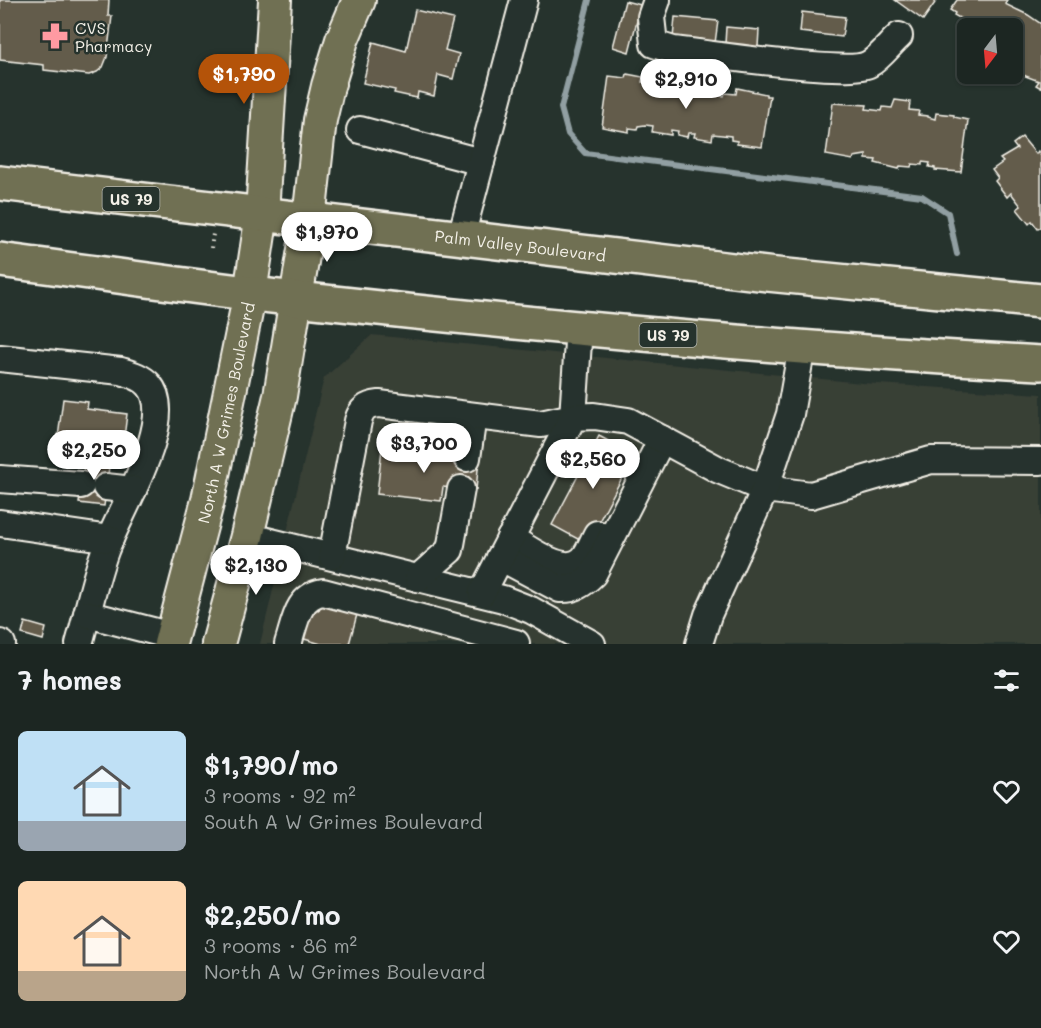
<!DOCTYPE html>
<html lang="en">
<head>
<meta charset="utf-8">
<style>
  :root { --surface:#1c2622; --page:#252e2a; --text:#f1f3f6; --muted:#a0a5a5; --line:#3a4340; --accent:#b45309 }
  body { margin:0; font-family:Mali,sans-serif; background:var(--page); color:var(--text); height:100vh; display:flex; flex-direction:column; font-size:22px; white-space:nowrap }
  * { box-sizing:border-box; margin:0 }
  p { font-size:20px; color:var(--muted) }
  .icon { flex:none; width:33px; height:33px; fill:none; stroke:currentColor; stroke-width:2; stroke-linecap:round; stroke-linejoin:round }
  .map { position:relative; height:644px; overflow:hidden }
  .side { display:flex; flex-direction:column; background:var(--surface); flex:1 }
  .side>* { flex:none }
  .needle { width:39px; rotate:196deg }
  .buttons { position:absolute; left:957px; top:18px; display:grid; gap:12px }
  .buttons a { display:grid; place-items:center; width:66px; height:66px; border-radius:9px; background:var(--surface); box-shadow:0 2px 4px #0004,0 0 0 2px var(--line); font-size:30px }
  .price { position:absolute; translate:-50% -51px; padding:0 14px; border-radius:21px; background:#fff; color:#222; font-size:20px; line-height:39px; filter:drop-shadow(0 2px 3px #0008) }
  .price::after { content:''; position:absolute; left:50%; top:36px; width:18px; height:14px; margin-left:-9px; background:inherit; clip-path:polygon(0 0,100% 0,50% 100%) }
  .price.selected { background:var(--accent); color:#fff }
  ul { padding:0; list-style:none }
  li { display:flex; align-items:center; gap:18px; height:150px; padding:0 18px }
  li span { display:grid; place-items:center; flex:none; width:168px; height:120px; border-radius:9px; color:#555 }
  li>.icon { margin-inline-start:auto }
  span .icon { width:72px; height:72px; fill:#fffc; stroke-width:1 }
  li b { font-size:26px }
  h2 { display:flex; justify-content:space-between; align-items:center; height:72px; padding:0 18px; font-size:26px }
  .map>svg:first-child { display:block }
  .built { fill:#383f36 }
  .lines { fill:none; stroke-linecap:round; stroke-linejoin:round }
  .stream { stroke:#919fa2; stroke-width:6 }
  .building { fill:#635c4c; stroke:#f4f1e8; stroke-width:1.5 }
  .minor-casing { stroke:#f4f1e8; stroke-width:30 }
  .major-casing { stroke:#f4f1e8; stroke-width:36 }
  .highway-casing { stroke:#f4f1e8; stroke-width:38 }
  .path { stroke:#f4f1e8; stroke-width:4; stroke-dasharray:1.5 4.5; stroke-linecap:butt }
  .minor { stroke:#26332d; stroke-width:26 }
  .major { stroke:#706f52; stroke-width:32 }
  .highway { stroke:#706f52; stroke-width:33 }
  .labels { text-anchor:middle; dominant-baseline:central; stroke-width:5; stroke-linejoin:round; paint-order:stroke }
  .shield { fill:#26332d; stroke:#b6b8b0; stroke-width:1.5 }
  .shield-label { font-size:15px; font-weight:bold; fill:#f4f1e8 }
  .poi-label { font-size:16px; fill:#f4f1e8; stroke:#26332d; text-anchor:start }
  .street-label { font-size:16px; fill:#f4f1e8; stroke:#26332d }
</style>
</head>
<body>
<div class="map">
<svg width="1041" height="644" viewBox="0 0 1041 644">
  <rect width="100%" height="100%" fill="#26332d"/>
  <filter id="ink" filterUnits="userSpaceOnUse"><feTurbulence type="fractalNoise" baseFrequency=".0167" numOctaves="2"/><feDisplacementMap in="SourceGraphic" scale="12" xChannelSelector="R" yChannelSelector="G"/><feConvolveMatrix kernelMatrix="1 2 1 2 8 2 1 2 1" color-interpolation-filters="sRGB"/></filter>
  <g filter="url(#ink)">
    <polygon class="built" points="372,335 862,383 1041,394 1041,644 260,644 324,378"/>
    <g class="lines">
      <polyline class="stream" points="589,0 561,108 568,134 585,153 922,196 948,213 957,254"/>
    </g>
    <g class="building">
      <polygon points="0,0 109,0 108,16 112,16 107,57 103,67 97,72 89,75 44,70 44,65 0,60"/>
      <polygon points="895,0 937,0 923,20"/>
      <polygon points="957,0 1008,0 1005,4 1028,15 1041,24 1041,88 1036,85 1039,81 1023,75 1012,68 1012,28 971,28 961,22 963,20 954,15 955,13 950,10"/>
      <polygon points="625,1 641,5 629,52 613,47"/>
      <polygon points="415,10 453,19 445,50 459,54 453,79 438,75 434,96 418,92 417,98 394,93 395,90 363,83 373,42 406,51"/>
      <polygon points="802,12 845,17 842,37 800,32"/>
      <polygon points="675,17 718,21 715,43 673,38"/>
      <polygon points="726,27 759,30 758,47 725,44"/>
      <polygon points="627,74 643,77 642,82 677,85 676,89 682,90 685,79 697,81 695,91 700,91 700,87 717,89 717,95 724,96 725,93 736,94 737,88 766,94 766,96 770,96 762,147 737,144 737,141 731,140 731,136 713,134 712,140 694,137 695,133 688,133 687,137 677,135 678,131 671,130 671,135 652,132 653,126 645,125 638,126 637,129 629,128 629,132 602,127 609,76 626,78"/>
      <polygon points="895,100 910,102 909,110 919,111 918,115 928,116 928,117 935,119 936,113 954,115 954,117 968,120 961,172 935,170 935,168 929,167 930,163 922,162 922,165 912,164 911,167 900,166 899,169 875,163 876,160 866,159 866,155 854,157 853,160 826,155 833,103 867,105 866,109 882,111 883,107 892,108"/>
      <polygon points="1022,137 1036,154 1038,151 1041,155 1041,227 1038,229 1032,221 1029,224 1017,209 1021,206 1011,193 1007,197 995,181 998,178 992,170 1003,162 1000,159 1017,149 1013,144"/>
      <polygon points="63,399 88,402 87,409 127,414 121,461 56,453"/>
      <polygon points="599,436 634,455 587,544 552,525"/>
      <polygon points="382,448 479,459 476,490 443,487 441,501 377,494"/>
      <polygon points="85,456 110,459 104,506 79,503"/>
      <polygon points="323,597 359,607 349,644 321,644 301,638 310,607 319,610"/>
      <polygon points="25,622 46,628 43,640 22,634"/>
    </g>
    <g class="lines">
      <g class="minor-casing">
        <g id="minor">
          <path d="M657 0 651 17 654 44 673 50C705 53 848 76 869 64 880 58 890 44 899 36"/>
          <polyline points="360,130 481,162"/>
          <polyline points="461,237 524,0"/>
          <path d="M0 358 121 371C131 374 142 377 149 385 179 419 117 516 105 551 94 581 88 613 79 644"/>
          <polyline points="467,458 473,416"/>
          <polyline points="0,479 81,485"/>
          <polyline points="106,487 133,490"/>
          <polyline points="0,523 110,539"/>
          <polyline points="247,536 503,599 531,610 592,644"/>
          <path d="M510 538C528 548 565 578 583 559 589 553 593 541 597 534"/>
          <path d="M332 556 358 421C361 409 367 405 379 404L541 424 573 417 579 327"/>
          <path d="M500 557 560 589C574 590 583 584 593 574L662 439"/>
          <polyline points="418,578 450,550 461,489"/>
          <polyline points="482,593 573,417 594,416 628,421 719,470 765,489 811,495 931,460 1041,461"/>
          <polyline points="87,614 172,636"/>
          <polyline points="0,643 2,644"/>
          <path d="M288 644C295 623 297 596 323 592L516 643"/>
          <polyline points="699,644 708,615 765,489 790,414 802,346"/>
        </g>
      </g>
      <g class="major-casing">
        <g id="major">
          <path id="s1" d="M170 644 208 500 250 293 262 214 275 0"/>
          <polyline points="218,644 247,536 280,396 309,219 320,120 328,86 342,40 359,0"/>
        </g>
      </g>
      <g class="highway-casing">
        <g id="highway">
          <path id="s2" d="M0 183 767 274 1041 301"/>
          <path d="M0 260C99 273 198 288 297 299 544 327 793 349 1041 363"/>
        </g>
      </g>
      <polyline class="path" points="211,248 213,234"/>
      <use href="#minor" class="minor"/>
      <use href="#major" class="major"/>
      <use href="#highway" class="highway"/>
    </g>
  </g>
  <defs>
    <g id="pharmacy-bare" transform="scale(2.07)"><path d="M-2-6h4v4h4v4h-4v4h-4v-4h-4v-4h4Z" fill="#ff9aa2" stroke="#26332d" stroke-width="2.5" paint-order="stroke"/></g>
  </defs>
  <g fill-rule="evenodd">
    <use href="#pharmacy-bare" x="55" y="36"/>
  </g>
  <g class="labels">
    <g class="shield">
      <rect x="102.5" y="187" width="57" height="24" rx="4.5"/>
      <rect x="639.5" y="323" width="57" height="24" rx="4.5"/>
    </g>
    <g class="shield-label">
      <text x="131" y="199">US 79</text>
      <text x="668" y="335">US 79</text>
    </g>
    <g class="poi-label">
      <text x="75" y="27">CVS<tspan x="75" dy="18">Pharmacy</tspan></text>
    </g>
    <g class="street-label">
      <text stroke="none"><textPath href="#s2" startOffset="524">Palm Valley Boulevard</textPath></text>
      <text stroke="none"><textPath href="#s1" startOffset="238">North A W Grimes Boulevard</textPath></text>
    </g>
  </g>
</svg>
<div class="buttons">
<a><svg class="needle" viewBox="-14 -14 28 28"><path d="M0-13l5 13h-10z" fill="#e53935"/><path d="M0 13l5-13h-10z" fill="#a0a5a5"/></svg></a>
</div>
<b class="price selected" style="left:244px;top:105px">$1,790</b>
<b class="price" style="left:686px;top:110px">$2,910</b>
<b class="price" style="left:327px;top:263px">$1,970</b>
<b class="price" style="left:424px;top:474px">$3,700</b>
<b class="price" style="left:94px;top:481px">$2,250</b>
<b class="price" style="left:593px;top:490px">$2,560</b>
<b class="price" style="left:256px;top:596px">$2,130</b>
</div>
<section class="side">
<h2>7 homes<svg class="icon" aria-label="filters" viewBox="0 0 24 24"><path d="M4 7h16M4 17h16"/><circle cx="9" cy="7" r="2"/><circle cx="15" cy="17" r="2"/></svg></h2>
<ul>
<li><span style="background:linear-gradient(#bfe0f5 75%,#9aa5b1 0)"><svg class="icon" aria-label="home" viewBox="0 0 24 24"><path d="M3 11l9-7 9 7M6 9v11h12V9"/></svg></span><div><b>$1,790/mo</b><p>3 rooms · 92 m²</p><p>South A W Grimes Boulevard</p></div><svg class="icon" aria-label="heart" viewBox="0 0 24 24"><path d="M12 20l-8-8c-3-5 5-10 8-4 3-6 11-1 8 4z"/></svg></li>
<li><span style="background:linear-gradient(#ffd9b3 75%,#b9a48a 0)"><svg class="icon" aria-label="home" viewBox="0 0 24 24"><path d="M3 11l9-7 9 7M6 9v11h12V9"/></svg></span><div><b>$2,250/mo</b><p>3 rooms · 86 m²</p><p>North A W Grimes Boulevard</p></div><svg class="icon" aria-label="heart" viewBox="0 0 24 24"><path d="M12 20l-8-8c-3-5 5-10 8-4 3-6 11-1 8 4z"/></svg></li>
</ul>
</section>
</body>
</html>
